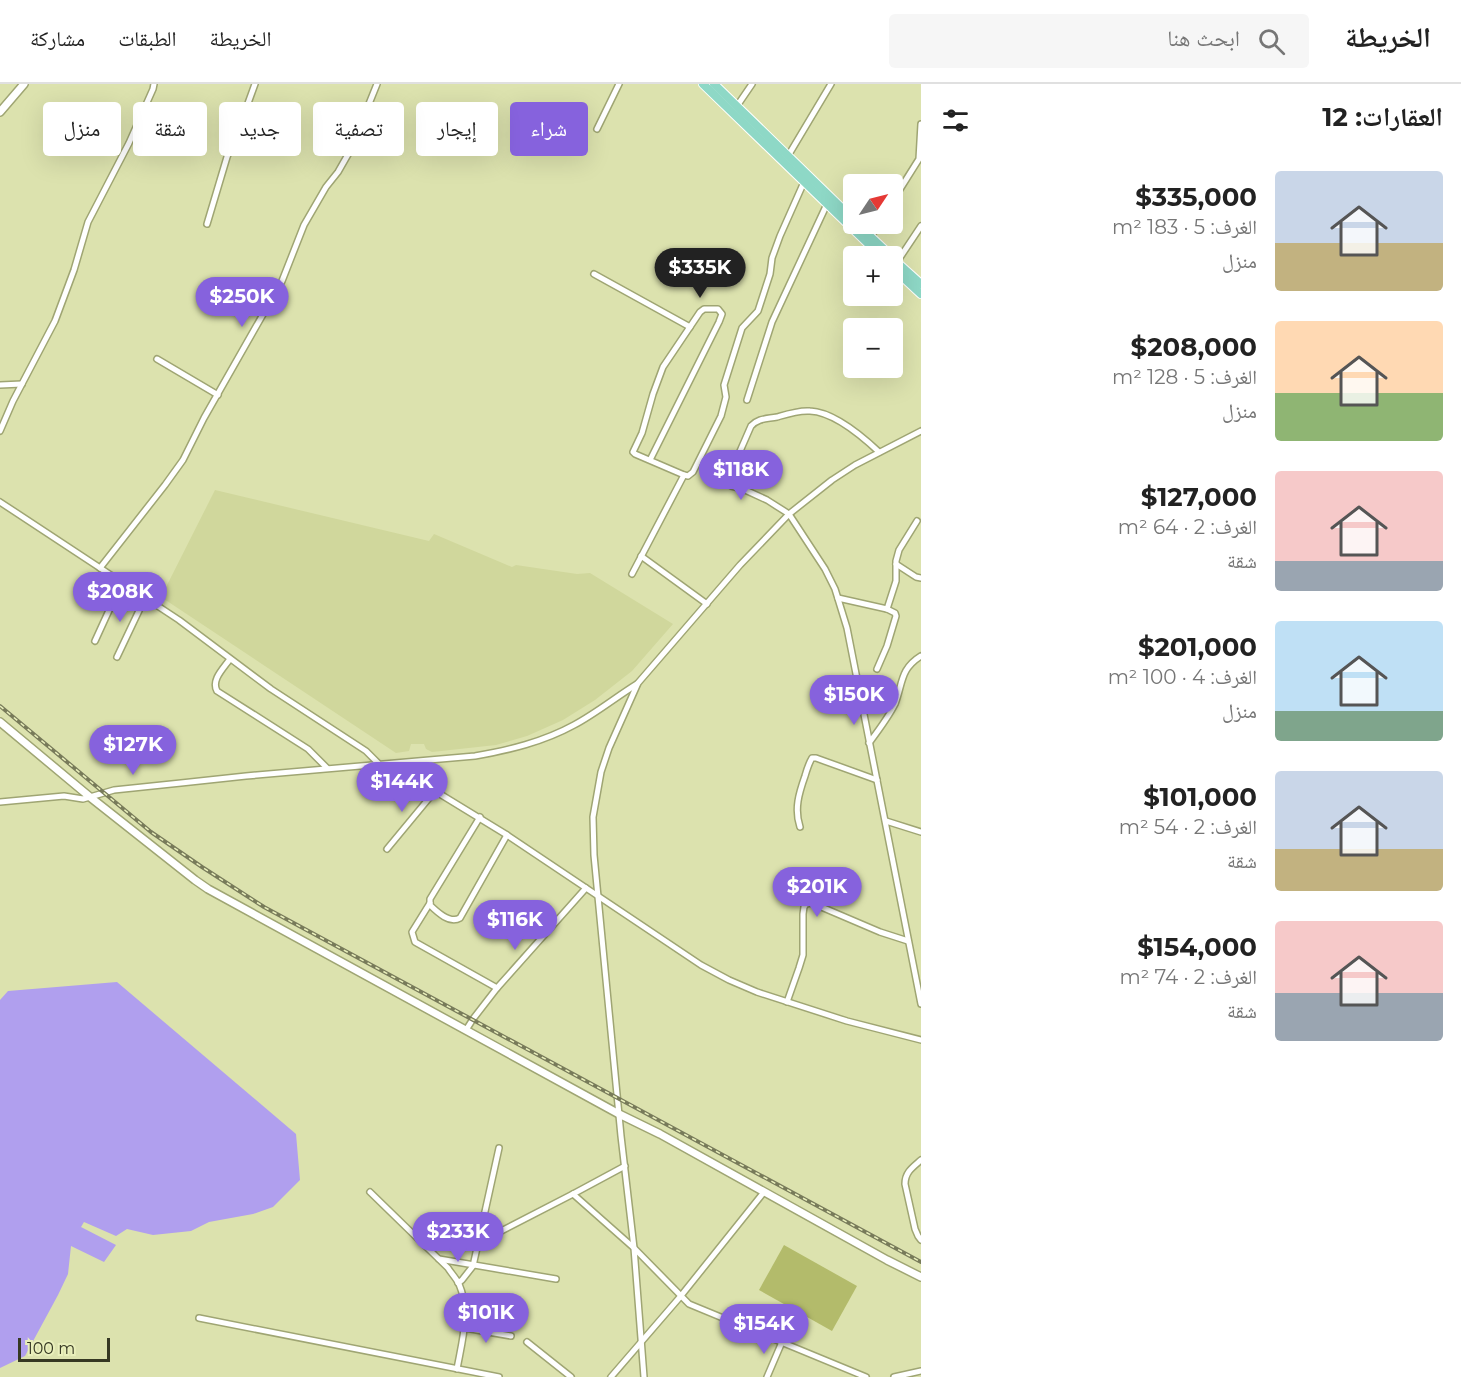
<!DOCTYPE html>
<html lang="ar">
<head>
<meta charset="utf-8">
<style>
  :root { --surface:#fff; --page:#f6f6f6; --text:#222; --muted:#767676; --line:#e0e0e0; --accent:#8662dd }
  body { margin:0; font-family:Montserrat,"Noto Naskh Arabic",sans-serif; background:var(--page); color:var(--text); direction:rtl; height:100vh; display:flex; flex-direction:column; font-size:22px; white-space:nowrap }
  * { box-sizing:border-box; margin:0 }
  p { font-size:20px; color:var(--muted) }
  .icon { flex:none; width:33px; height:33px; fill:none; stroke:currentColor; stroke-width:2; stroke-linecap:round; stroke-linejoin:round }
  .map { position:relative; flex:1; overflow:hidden; direction:ltr }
  .side { display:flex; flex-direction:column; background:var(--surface); width:540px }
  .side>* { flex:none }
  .banner { position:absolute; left:18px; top:18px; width:570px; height:54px; direction:rtl; display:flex; gap:12px }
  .needle { width:39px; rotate:55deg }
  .buttons { position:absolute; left:843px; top:90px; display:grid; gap:12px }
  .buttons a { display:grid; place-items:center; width:60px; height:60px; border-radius:6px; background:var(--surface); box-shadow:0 6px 24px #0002; font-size:30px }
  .scale { position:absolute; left:18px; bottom:15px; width:92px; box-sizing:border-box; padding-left:6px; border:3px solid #363823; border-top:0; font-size:16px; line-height:21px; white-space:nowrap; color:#363823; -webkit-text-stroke:4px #e9efbb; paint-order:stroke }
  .price { position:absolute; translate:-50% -51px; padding:0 14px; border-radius:21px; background:var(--accent); color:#fff; font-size:20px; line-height:39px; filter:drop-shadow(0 2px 3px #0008) }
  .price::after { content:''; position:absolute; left:50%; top:36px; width:18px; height:14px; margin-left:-9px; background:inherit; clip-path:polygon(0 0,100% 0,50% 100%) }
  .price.on { background:#222; color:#fff }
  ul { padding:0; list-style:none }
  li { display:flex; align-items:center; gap:18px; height:150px; padding:0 18px }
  li span { display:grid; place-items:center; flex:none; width:168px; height:120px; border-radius:6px; color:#555 }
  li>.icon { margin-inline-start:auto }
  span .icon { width:72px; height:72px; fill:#fffc; stroke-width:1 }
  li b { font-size:26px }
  h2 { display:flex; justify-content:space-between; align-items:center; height:72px; padding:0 18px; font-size:26px }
  .pill { padding:0 21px; border-radius:6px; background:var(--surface); box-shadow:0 6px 24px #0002; font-size:21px; line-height:54px }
  .pill.on { background:var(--accent); color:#fff }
  header { display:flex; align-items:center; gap:36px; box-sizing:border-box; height:84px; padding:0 30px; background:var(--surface); border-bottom:2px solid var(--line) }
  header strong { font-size:28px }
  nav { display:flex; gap:33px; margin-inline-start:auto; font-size:21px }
  .search { width:420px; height:54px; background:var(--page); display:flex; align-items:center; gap:15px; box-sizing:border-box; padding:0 21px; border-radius:6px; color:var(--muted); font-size:22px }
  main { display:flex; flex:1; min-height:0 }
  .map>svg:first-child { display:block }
  .built { fill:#d0d79c }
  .green { fill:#b3bb6b }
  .water { fill:#b09fee }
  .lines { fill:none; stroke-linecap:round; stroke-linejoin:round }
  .street-casing { stroke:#9fa573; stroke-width:8 }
  .secondary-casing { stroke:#9fa573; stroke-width:10 }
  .primary-casing { stroke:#fff; stroke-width:10 }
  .street { stroke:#fff; stroke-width:5 }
  .secondary { stroke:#fff; stroke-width:7 }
  .primary { stroke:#8ed8c6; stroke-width:8 }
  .rail-casing { stroke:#787b5a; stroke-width:4 }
  .rail { stroke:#e9efbb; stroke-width:1.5; stroke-dasharray:4.5; stroke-linecap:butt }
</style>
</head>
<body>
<header>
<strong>الخريطة</strong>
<div class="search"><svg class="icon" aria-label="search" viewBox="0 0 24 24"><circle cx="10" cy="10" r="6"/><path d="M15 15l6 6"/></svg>ابحث هنا</div>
<nav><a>الخريطة</a><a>الطبقات</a><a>مشاركة</a></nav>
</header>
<main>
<section class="side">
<h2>العقارات: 12<svg class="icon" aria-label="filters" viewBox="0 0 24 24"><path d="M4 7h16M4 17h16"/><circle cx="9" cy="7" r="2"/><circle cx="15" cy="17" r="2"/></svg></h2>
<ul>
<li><span style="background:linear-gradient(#c9d6e8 60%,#c2b280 0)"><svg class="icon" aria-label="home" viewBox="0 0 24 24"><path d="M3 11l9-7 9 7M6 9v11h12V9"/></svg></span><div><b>$335,000</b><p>الغرف: 5 · 183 m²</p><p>منزل</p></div></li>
<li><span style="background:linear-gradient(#ffd9b3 60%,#8fb573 0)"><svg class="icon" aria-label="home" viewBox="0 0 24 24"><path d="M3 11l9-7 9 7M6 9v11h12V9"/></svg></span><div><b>$208,000</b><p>الغرف: 5 · 128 m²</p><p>منزل</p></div></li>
<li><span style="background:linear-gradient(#f6c9c9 75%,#9aa5b1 0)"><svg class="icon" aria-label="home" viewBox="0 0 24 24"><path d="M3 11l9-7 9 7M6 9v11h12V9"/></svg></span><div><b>$127,000</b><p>الغرف: 2 · 64 m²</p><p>شقة</p></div></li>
<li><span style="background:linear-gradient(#bfe0f5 75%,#7fa58c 0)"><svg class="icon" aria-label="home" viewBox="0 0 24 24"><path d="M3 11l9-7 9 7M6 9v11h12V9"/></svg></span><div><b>$201,000</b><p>الغرف: 4 · 100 m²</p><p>منزل</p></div></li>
<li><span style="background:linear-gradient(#c9d6e8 65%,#c2b280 0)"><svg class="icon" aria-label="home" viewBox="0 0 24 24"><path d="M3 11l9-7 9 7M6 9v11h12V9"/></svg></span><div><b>$101,000</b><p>الغرف: 2 · 54 m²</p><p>شقة</p></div></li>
<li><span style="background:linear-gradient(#f6c9c9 60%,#9aa5b1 0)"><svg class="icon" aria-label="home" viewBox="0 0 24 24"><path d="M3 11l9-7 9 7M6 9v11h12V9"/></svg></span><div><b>$154,000</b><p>الغرف: 2 · 74 m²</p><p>شقة</p></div></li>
</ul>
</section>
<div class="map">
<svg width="921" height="1293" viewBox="0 0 921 1293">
  <rect width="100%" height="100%" fill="#dce2ae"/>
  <polygon class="built" points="215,406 429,457 434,450 512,483 516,481 577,490 590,489 673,540 632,587 595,616 563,636 527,652 496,661 432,668 426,665 424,660 411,660 409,667 396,669 161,513"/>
  <polygon class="green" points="784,1161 857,1202 832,1247 759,1206"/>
  <polygon class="water" points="117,898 296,1050 300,1096 273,1123 253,1130 209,1138 191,1147 153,1151 127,1145 116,1152 84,1138 81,1143 116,1161 104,1178 71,1162 68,1190 58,1211 25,1272 0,1284 0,916 8,907"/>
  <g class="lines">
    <g class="street-casing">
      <g id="street">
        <polyline points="737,22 752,0"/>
        <polyline points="597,45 619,0"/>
        <polyline points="788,72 831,0"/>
        <polyline points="892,118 919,75 921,40"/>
        <polyline points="207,140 227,73 243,33 255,0"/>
        <polyline points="871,153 879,140"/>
        <polyline points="897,178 921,142"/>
        <polyline points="594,190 690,243"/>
        <polyline points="157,275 218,311"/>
        <polyline points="0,301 22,300"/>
        <polyline points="747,316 772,238 827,120"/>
        <polyline points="0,347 13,317 55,237 74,186 88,138 129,59 153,5 154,0"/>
        <path d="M879 368C862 352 834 328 810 327 799 326 787 330 777 333 767 335 758 334 751 342L727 397 731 402 743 405 767 416 789 430 825 485 835 505 847 544 921 920"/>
        <polyline points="650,376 719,238 722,230 718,225 704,225 700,228 663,283 653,310 642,349 633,368 635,370 684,391 688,392 693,388 721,332 726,313 724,301 742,244 758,227 770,190 772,174 780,152 804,98"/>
        <polyline points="0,418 179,536 271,605 366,667 379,680"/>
        <polyline points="641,472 707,520"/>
        <polyline points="896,480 916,493 921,494"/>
        <polyline points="100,484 165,401 183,376 204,334 282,197 304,141 326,103 338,88 350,67 377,0"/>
        <polyline points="632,490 684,391"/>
        <polyline points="838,514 887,525 895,529 896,532 887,562 877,585"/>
        <polyline points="887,525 896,497 896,477 899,466 917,437"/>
        <polyline points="95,557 122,498"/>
        <polyline points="117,573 145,514"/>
        <path d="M230 575C223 585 211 596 217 607L308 665 327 684"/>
        <path d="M869 659C878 647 888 634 895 620 903 599 900 585 921 572"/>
        <polyline points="391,680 507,751 701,881 729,896 757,908 847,937 921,956"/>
        <path d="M0 718 64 712 83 715 114 706 181 699 246 692 475 672C509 666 543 658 574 641 595 630 616 613 637 600"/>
        <path d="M480 733 430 815V821C438 829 450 840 460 834L507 751"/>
        <polyline points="886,737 921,748"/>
        <path d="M800 743C794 725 799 709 805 692 807 685 809 679 812 674H816L877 696"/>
        <polyline points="387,765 435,707"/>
        <polyline points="430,819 412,848 415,858 497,904"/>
        <polyline points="787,918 799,884 803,871 803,830 804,823 806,820 812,819 880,848 908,857"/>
        <polyline points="466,946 473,935 497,904 586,804"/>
        <path d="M921 1076C913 1083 905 1088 905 1100L915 1145 918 1152 921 1156"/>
        <path d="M370 1108 448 1184C451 1189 456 1194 459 1200 471 1228 462 1257 457 1285"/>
        <polyline points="573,1110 634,1164 689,1220 866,1293"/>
        <polyline points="478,1159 573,1110 625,1082"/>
        <polyline points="439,1175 556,1195"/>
        <polyline points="458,1199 462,1196 473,1182 499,1064"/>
        <polyline points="199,1234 499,1293"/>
        <polyline points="465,1244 511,1252"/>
        <polyline points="527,1258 571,1293"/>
        <polyline points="611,1293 680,1213 764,1108"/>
        <polyline points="644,1293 634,1164 621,1052 594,771 593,733 601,688 609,664 638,599 740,481 789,430 832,396 855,381 921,347"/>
        <polyline points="767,1293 782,1258"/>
        <polyline points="894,1293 921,1287"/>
      </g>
    </g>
    <g class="secondary-casing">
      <g id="secondary">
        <polyline points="0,28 24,0"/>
        <polyline points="0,638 90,713 195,796 208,805 619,1030 660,1050 887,1176 921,1193"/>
      </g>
    </g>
    <g class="primary-casing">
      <g id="primary">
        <polyline points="703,0 881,172"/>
        <polyline points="714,0 854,136"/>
        <polyline points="857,140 891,172"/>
        <polyline points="892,174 921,200"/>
        <polyline points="892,183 921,210"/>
      </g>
    </g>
    <use href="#street" class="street"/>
    <use href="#secondary" class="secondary"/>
    <use href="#primary" class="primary"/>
    <g class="rail-casing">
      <polyline id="rail" points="0,622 151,748 202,783 264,823 921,1178"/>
    </g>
    <use href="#rail" class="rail"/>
  </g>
</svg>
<div class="buttons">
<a><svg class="needle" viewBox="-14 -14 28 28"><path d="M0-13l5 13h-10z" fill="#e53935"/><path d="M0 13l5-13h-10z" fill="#767676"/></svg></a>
<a>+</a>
<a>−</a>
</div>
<div class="scale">100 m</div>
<b class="price on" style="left:700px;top:215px">$335K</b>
<b class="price" style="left:242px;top:244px">$250K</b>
<b class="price" style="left:741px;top:417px">$118K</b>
<b class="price" style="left:120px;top:539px">$208K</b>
<b class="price" style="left:854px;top:642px">$150K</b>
<b class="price" style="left:133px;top:692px">$127K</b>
<b class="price" style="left:402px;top:729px">$144K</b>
<b class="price" style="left:817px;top:834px">$201K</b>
<b class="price" style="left:515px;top:867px">$116K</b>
<b class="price" style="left:458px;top:1179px">$233K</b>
<b class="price" style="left:486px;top:1260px">$101K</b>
<b class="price" style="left:764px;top:1271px">$154K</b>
<div class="banner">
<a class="pill on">شراء</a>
<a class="pill">إيجار</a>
<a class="pill">تصفية</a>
<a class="pill">جديد</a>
<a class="pill">شقة</a>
<a class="pill">منزل</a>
</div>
</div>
</main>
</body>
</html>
